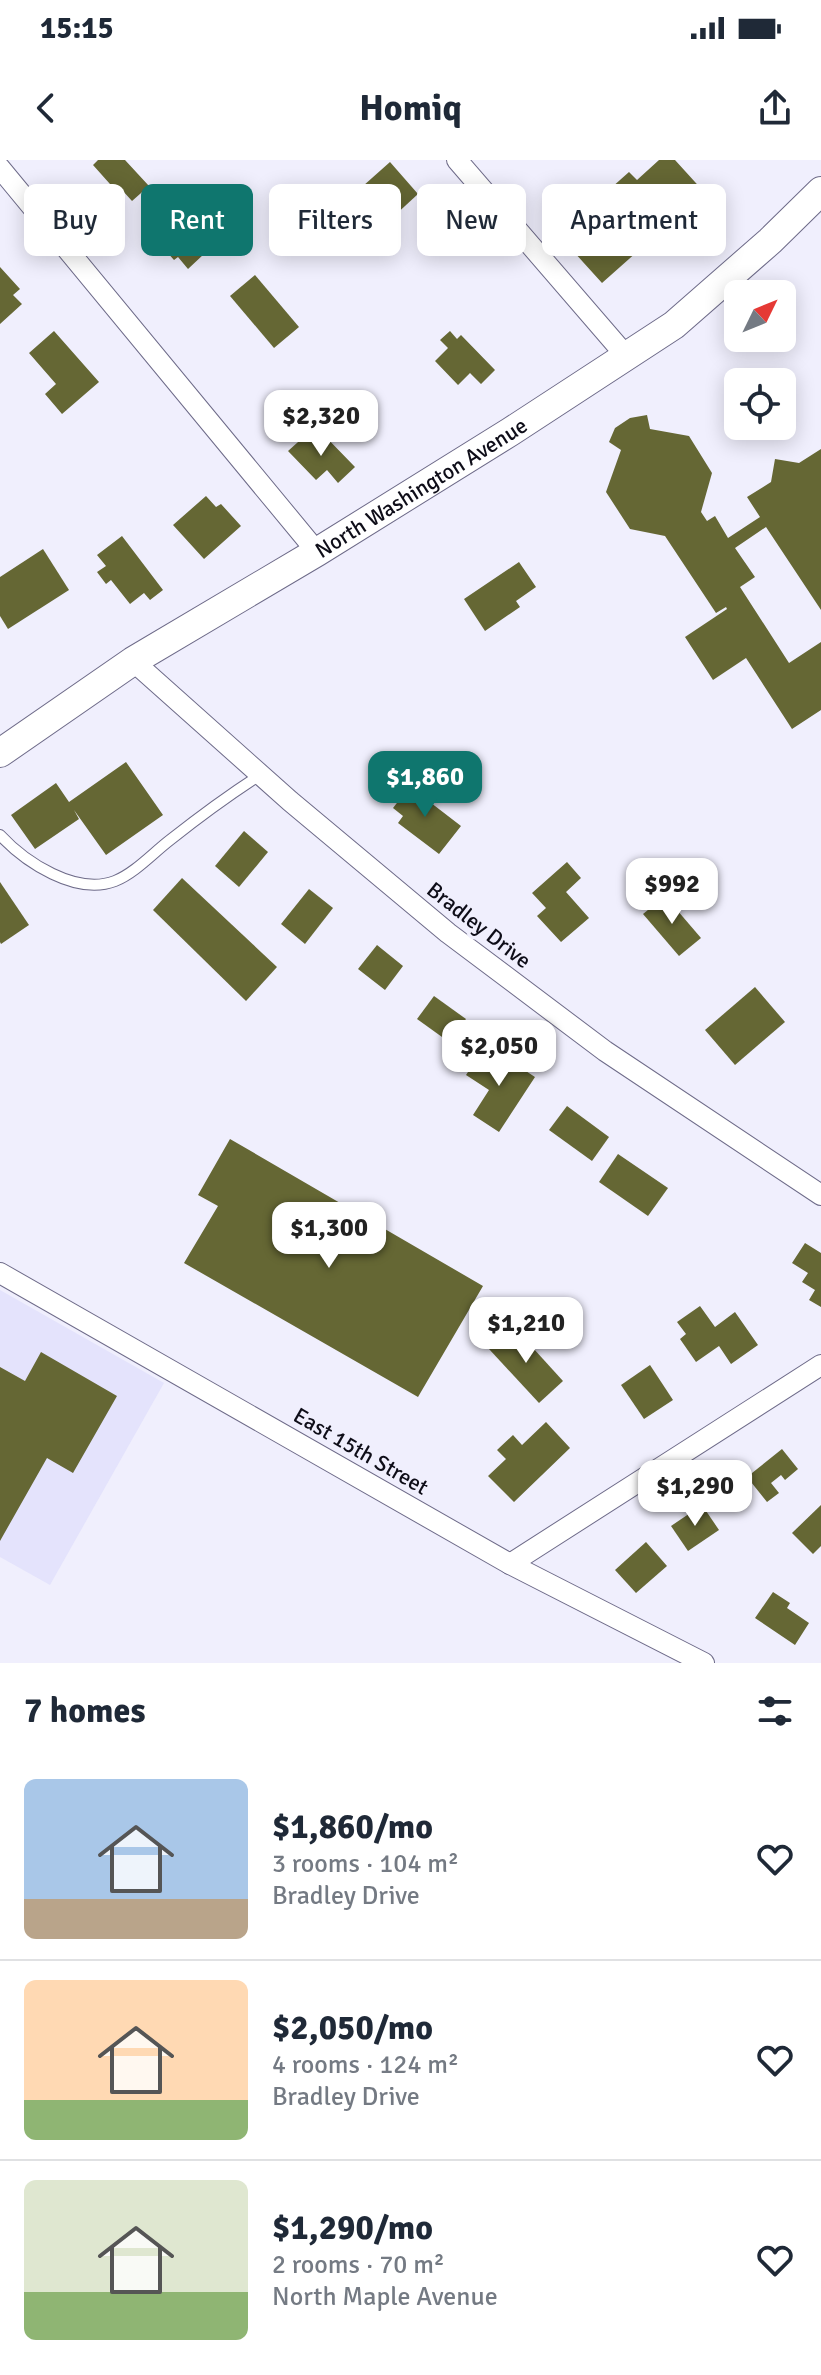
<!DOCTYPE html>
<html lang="en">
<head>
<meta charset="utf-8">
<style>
  :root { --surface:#fff; --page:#f2f2f3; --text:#1f2937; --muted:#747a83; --line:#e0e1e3; --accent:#0f766e }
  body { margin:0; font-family:Signika,sans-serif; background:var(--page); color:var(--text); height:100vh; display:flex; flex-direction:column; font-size:30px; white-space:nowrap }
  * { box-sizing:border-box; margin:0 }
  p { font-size:26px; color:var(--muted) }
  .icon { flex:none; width:44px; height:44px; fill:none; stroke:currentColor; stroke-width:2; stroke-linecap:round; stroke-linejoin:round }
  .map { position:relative; height:1503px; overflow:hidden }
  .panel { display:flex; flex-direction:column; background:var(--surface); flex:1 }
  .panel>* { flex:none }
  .top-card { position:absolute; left:24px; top:24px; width:774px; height:72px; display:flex; gap:16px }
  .needle { width:52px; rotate:47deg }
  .fabs { position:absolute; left:724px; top:120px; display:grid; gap:16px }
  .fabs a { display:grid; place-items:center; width:72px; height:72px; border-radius:12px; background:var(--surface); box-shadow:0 4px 20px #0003; font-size:40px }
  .price { position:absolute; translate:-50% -68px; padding:0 18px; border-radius:16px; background:#fff; color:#222; font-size:26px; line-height:52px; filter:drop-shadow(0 2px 4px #0008) }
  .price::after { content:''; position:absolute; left:50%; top:48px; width:24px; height:18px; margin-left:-12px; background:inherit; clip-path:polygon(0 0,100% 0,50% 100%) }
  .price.current { background:var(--accent); color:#fff }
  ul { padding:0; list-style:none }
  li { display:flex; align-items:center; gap:24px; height:200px; padding:0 24px }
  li+li { border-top:2px solid var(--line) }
  li span { display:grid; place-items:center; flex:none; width:224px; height:160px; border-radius:12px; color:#555 }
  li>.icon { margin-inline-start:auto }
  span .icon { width:96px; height:96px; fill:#fffc; stroke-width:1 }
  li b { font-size:34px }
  h2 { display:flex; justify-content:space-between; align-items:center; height:96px; padding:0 24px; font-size:34px }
  .tag { padding:0 28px; border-radius:12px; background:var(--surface); box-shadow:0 4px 20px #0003; font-size:28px; line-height:72px }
  .tag.current { background:var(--accent); color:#fff }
  .status { display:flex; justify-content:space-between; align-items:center; height:56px; padding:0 40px; background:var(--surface); direction:ltr }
  .status svg { height:22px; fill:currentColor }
  header { display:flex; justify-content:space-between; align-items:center; height:104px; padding:0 24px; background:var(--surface); font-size:36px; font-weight:700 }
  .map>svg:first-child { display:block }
  .built { fill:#e4e3fc }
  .building { fill:#656734 }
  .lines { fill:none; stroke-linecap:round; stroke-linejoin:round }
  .service-casing { stroke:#6e6b89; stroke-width:12 }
  .minor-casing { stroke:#6e6b89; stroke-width:22 }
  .secondary-casing { stroke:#6e6b89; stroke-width:30 }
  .service { stroke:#fff; stroke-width:10 }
  .minor { stroke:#fff; stroke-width:20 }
  .secondary { stroke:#fff; stroke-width:28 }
  .labels { text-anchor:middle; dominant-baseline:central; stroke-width:7; stroke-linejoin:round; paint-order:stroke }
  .street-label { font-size:22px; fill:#0e0d18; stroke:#f0effd }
</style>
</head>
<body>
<div class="status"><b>15:15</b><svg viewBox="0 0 49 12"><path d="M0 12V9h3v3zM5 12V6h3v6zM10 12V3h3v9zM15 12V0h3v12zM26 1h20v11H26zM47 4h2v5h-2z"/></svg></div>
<header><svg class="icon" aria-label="back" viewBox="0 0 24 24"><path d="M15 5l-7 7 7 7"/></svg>Homiq<svg class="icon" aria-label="share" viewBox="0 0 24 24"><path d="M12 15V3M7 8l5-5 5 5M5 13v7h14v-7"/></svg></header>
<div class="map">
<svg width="821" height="1503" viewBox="0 0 821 1503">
  <rect width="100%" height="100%" fill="#f0effd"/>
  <polygon class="built" points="0,1130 164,1223 50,1425 0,1397"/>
  <g class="building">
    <polygon points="98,0 125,0 149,26 132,41 122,30 118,33 93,5"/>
    <polygon points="659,0 675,0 705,33 667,67 662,62 634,86 638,91 602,123 564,81 578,68 573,63 595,43 600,48 607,42 602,36 629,12 637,20"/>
    <polygon points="390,2 418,34 392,58 363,26"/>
    <polygon points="162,46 204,94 188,109 178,97 174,100 149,72 153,68 146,60"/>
    <polygon points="0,107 20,129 13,135 22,144 0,164"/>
    <polygon points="255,115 299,167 274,188 230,136"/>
    <polygon points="54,171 99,222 62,254 45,234 56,224 29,193"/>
    <polygon points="450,171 457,179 461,175 495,210 481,224 470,213 458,225 435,201 448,188 440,180"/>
    <polygon points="647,255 650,269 689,276 712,313 701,352 707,361 715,356 728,378 760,357 747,337 771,322 775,299 799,303 821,289 821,450 766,367 735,388 755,417 740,427 789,503 821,482 821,550 792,569 746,498 713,520 685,477 727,449 726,447 716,453 665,376 630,369 606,332 621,290 609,282 615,268 630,258"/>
    <polygon points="322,273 355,307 338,323 327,310 316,320 288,291 307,274 313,281"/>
    <polygon points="206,336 216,347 221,344 241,366 204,399 173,365"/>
    <polygon points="122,376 163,430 150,440 144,433 130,444 111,420 106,424 97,412 106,406 97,395"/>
    <polygon points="43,389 69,430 8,469 0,456 0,417"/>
    <polygon points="519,402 536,427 516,441 520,447 485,471 464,439"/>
    <polygon points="126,602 163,655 106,695 74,650 79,659 35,689 11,655 56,623 69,642"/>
    <polygon points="414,621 426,631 422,636 461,666 439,694 398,663 403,656 393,648"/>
    <polygon points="244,671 268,692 239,727 215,706"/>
    <polygon points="567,702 581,718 566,732 589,758 561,782 537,756 546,748 532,733"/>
    <polygon points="182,718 277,807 246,841 153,750"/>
    <polygon points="0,722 29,765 1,784 0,782"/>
    <polygon points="309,729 333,748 305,784 281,764"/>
    <polygon points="665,736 701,778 679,796 643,754"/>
    <polygon points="377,785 403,806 385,830 358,809"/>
    <polygon points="755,827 785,862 735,905 705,870"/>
    <polygon points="434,836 466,859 449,882 417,859"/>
    <polygon points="484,888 507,903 509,900 535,917 499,972 473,955 489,930 466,915"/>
    <polygon points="567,946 609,977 592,1001 549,970"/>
    <polygon points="230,979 483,1126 418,1237 184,1103 218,1046 198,1035"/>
    <polygon points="618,994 668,1028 648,1056 599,1022"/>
    <polygon points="805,1083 821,1093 821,1147 809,1140 815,1130 802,1122 808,1113 792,1103"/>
    <polygon points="700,1146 715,1167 735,1152 758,1185 731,1204 719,1186 696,1202 680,1179 686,1174 677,1162"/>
    <polygon points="513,1166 563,1221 539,1243 489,1189"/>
    <polygon points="41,1192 117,1236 73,1313 47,1298 0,1381 0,1207 25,1221"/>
    <polygon points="650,1205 673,1240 644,1259 621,1225"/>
    <polygon points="546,1262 570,1288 514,1342 488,1316 506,1299 497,1290 513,1275 522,1285"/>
    <polygon points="782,1289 798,1309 785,1320 781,1315 771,1323 779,1333 767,1342 747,1317"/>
    <polygon points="702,1345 719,1370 688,1391 671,1366"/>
    <polygon points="821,1345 821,1386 813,1394 792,1373"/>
    <polygon points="646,1382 667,1406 636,1433 615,1410"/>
    <polygon points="773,1432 790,1443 787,1448 809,1463 795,1485 755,1458"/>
  </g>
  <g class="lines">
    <g class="service-casing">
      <path id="service" d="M0 675C25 702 76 736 115 721 135 713 153 693 170 680 199 657 229 635 260 615"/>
    </g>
    <g class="minor-casing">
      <g id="minor">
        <polyline points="457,0 627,197"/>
        <polyline points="0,8 317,392"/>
        <polyline points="133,501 290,641 448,773 605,891 821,1035"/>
        <polyline points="0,1113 510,1404 704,1503"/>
        <polyline points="510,1404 821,1205"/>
      </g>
    </g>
    <g class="secondary-casing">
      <g id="secondary">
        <path id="s1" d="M0 593 133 501 317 392 510 272 674 165 770 81 821 31"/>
      </g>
    </g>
    <use href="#service" class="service"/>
    <use href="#minor" class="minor"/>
    <use href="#secondary" class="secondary"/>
  </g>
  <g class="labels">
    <g class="street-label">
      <text stroke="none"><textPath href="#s1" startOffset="498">North Washington Avenue</textPath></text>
      <text transform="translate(479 765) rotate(38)">Bradley Drive</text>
      <text transform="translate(361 1291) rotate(30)">East 15th Street</text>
    </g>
  </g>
</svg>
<div class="fabs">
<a><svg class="needle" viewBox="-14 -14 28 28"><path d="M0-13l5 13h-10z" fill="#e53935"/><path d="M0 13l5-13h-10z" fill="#747a83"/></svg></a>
<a><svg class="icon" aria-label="locate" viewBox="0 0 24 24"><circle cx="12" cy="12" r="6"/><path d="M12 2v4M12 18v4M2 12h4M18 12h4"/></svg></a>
</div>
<b class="price" style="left:321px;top:298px">$2,320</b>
<b class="price current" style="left:425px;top:659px">$1,860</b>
<b class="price" style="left:672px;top:766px">$992</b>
<b class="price" style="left:499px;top:928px">$2,050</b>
<b class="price" style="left:329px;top:1110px">$1,300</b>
<b class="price" style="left:526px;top:1205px">$1,210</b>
<b class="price" style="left:695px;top:1368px">$1,290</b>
<div class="top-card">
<a class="tag">Buy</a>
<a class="tag current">Rent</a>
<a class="tag">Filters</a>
<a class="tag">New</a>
<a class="tag">Apartment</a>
</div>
</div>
<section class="panel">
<h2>7 homes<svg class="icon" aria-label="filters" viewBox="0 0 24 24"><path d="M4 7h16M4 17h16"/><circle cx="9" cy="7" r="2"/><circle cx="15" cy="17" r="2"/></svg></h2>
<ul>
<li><span style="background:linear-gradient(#a9c7e8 75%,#b9a48a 0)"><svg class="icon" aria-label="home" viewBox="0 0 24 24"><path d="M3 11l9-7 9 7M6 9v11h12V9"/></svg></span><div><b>$1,860/mo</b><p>3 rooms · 104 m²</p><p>Bradley Drive</p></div><svg class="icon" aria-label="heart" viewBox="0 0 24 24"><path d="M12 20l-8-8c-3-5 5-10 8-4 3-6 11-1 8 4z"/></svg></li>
<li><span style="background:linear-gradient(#ffd9b3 75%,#8fb573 0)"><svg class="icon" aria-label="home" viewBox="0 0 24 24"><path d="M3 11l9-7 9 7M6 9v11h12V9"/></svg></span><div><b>$2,050/mo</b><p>4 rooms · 124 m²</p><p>Bradley Drive</p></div><svg class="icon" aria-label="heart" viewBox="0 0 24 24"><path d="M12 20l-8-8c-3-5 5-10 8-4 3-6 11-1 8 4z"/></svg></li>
<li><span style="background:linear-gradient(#dfe7d0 70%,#8fb573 0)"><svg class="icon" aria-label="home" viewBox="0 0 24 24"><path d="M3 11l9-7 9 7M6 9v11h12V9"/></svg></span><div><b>$1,290/mo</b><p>2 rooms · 70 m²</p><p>North Maple Avenue</p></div><svg class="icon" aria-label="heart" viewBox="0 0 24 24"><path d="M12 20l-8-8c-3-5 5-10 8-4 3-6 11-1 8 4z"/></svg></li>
</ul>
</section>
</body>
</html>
